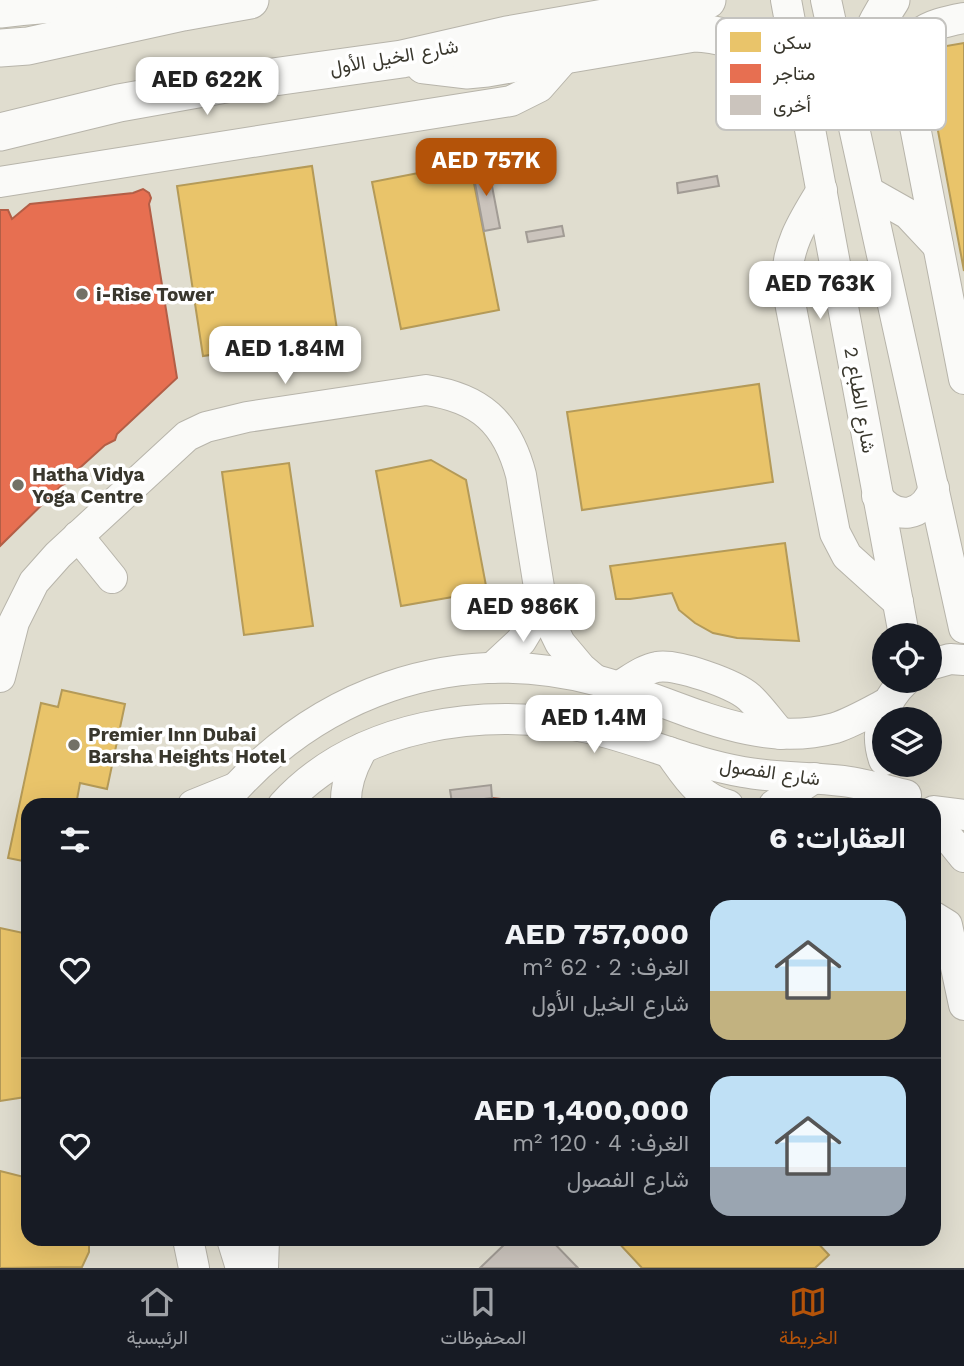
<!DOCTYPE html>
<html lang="ar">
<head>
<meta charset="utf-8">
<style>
  :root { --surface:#171b24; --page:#242831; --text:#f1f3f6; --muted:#9ea1a6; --line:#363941; --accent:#b45309 }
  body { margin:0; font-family:"Work Sans",Vazirmatn,sans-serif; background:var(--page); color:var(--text); direction:rtl; height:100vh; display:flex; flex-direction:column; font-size:26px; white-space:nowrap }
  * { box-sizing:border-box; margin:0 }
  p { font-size:23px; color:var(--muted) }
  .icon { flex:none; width:38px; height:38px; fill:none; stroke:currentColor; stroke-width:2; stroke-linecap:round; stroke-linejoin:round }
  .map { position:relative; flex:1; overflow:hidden; direction:ltr }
  .sheet { position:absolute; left:21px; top:798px; width:920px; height:448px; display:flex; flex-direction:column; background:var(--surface); border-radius:21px; box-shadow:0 7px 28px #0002; direction:rtl }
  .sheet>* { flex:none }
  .tools { position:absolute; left:872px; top:623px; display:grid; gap:14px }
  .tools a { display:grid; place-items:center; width:70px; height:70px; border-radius:50%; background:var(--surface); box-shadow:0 7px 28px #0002; font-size:35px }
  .price { position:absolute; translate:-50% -60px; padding:0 16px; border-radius:14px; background:#fff; color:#222; font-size:23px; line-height:46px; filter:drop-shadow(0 2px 4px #0008) }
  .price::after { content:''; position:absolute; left:50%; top:42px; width:21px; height:16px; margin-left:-10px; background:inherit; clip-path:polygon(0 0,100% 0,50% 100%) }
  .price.active { background:var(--accent); color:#fff }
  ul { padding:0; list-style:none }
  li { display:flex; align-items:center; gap:21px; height:175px; padding:0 35px }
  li+li { border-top:2px solid var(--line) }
  li span { display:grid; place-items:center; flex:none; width:196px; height:140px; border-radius:21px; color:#555 }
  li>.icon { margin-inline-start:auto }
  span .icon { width:84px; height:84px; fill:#fffc; stroke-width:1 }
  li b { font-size:30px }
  h2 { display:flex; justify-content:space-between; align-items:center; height:84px; padding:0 35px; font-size:30px }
  .dock { display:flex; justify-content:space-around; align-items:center; height:98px; border-top:2px solid var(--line); background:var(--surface); font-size:19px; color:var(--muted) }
  .dock a { display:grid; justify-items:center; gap:4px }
  .dock .active { color:var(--accent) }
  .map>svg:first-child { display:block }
  .homes { fill:#e9c46a; stroke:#b49a58; stroke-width:2 }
  .shops { fill:#e76f51; stroke:#b35e46; stroke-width:2 }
  .building { fill:#cbc4bd; stroke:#a29c95; stroke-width:2 }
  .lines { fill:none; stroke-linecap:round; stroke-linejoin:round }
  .minor-casing { stroke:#b7b4aa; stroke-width:32 }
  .major-casing { stroke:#b7b4aa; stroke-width:39 }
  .minor { stroke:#fafaf8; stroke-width:30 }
  .major { stroke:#fafaf8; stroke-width:37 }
  .poi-dot { fill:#737166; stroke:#fff; stroke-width:2.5 }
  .labels { text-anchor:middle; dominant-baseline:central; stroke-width:7; stroke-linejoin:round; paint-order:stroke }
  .street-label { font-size:19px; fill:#39372d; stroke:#fff }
  .poi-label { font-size:19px; font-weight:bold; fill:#39372d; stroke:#fff; text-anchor:start }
  .key { fill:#fff; stroke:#c4c3c0; stroke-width:2 }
  .key-label { font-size:19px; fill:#39372d }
</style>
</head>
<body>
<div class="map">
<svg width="964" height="1268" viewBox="0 0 964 1268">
  <rect width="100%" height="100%" fill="#e0ddcf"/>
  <g class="homes">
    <polygon points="964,43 964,271 923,50"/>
    <polygon points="470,163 499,310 401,329 372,182"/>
    <polygon points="312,166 338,336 203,356 177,186"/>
    <polygon points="759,384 773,482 582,510 567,412"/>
    <polygon points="431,460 466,480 487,591 401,606 376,471"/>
    <polygon points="289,463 313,626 244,635 222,472"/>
    <polygon points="785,543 799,641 737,638 713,633 695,623 679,610 672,593 630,599 616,599 610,566"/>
    <polygon points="62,690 125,704 107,789 80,783 76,805 28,805 28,862 8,858 41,703 58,707"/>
    <polygon points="0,928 28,934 28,1083 25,1097 0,1101"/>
    <polygon points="0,1171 28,1178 28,1239 89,1239 89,1252 82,1267 0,1268"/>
    <polygon points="615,1239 814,1239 829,1255 815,1268 642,1268"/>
  </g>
  <g class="shops">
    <polygon points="143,189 149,193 151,198 149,204 177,378 117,434 115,440 105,445 73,474 73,480 62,485 0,546 0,210 8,210 12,219 30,204 133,193"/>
    <polygon points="492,798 537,803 543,805 446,805"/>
  </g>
  <g class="building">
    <polygon points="488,165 500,228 484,231 472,167"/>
    <polygon points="717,176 719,186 678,193 677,183"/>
    <polygon points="562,226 564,236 528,242 526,232"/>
    <polygon points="491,785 492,798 452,803 450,790"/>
    <polygon points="510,1239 550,1239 578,1268 480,1268"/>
  </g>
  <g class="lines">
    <g class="minor-casing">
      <g id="minor">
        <polyline points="786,0 904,635"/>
        <polyline points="826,0 964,628"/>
        <path d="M964 18C927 25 904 32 905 75L964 379"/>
        <polyline points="0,182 511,101 539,87 568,54"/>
        <path d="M822 190C802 222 785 249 787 287L835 533 847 556 898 602"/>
        <polyline points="869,192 908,214 938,246"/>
        <path d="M877 496C896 521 923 518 934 488"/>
        <polyline points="78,536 112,578"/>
        <polyline points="929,665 950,659 964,660"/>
        <polyline points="492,668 521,641 542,606"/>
        <path d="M0 677 14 622 34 582 58 555 187 436 206 427 247 417 426 390C480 398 507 422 521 475L542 606 560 643 581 668 594 679"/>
        <path d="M618 687C630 680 644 669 657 667 676 663 734 684 749 697 761 708 770 722 781 734"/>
        <path d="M669 752C686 775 698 798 728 805"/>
        <path d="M884 760C874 732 883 701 905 681"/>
        <polyline points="193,805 235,788"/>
        <path d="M221 805C314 693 452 643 595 680 675 700 749 751 835 728 853 722 870 712 887 703"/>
        <path d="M283 805C357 724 486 705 589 728 641 740 690 763 743 772 776 778 810 777 843 781 865 784 885 790 906 795"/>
        <path d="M346 805C345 784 352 766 363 748"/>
        <polyline points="774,805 814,778"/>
        <polyline points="934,811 964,815"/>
        <polyline points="934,820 964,857"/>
        <polyline points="934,917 947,925 964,1005"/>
        <polyline points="188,1239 194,1268"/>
        <polyline points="232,1239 241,1268"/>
        <polyline points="263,1268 264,1239"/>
      </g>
    </g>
    <g class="major-casing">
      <g id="major">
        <path d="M0 9C54 3 104 0 158 7"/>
        <polyline points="0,48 28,46 183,12 250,0"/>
        <path d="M424 65 466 70 487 68 694 33C751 35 773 62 806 103"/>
        <path d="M852 109C856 68 868 34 891 0"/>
        <polyline points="0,132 119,103 231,83 402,59 507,35 707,0"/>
      </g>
    </g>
    <use href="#minor" class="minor"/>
    <use href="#major" class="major"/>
  </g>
  <g class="poi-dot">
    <circle cx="82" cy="294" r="7"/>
    <circle cx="18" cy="485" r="7"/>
    <circle cx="74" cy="745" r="7"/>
  </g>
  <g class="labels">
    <g class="street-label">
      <text transform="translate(394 57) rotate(-10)">شارع الخيل الأول</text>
      <text transform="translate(860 400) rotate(80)">شارع الطباع 2</text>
      <text transform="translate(770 772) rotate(8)">شارع الفصول</text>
    </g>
    <g class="poi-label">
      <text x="96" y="294">i-Rise Tower</text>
      <text x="32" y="474">Hatha Vidya<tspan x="32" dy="22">Yoga Centre</tspan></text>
      <text x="88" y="734">Premier Inn Dubai<tspan x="88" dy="22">Barsha Heights Hotel</tspan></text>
    </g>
  </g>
  <rect x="716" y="18" width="230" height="112" rx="10" class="key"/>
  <rect x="730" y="32" width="31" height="20" fill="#e9c46a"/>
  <rect x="730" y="64" width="31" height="19" fill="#e76f51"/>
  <rect x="730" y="95" width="31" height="20" fill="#cbc4bd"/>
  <g class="key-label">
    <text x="773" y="49">سكن</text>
    <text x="773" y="80">متاجر</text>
    <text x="773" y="112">أخرى</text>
  </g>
</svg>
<div class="tools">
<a><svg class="icon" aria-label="locate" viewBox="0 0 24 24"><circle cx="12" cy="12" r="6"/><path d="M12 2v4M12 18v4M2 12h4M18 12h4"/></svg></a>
<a><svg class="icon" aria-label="layers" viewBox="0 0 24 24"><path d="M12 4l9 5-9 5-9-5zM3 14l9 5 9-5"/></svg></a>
</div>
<b class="price" style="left:207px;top:117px">AED 622K</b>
<b class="price active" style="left:486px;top:198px">AED 757K</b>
<b class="price" style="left:820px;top:321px">AED 763K</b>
<b class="price" style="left:285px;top:386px">AED 1.84M</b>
<b class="price" style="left:523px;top:644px">AED 986K</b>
<b class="price" style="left:594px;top:755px">AED 1.4M</b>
<section class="sheet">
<h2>العقارات: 6<svg class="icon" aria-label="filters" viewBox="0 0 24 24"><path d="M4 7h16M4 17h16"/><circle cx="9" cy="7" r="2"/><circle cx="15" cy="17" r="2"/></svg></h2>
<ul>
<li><span style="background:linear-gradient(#bfe0f5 65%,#c2b280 0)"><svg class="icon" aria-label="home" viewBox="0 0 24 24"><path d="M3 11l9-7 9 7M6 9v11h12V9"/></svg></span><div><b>AED 757,000</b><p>الغرف: 2 · 62 m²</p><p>شارع الخيل الأول</p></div><svg class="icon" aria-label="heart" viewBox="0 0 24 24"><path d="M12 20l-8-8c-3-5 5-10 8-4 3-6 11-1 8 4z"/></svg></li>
<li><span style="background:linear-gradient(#bfe0f5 65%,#9aa5b1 0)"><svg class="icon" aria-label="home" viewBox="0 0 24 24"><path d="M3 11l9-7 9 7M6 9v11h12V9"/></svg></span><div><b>AED 1,400,000</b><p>الغرف: 4 · 120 m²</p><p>شارع الفصول</p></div><svg class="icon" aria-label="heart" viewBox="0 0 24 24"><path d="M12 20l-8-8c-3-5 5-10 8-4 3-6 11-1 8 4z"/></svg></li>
</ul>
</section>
</div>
<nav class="dock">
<a class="active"><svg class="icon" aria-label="map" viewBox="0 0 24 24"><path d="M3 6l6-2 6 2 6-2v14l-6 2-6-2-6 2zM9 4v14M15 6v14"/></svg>الخريطة</a>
<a><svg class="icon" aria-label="saved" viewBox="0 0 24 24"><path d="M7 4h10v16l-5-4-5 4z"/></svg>المحفوظات</a>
<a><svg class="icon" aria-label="home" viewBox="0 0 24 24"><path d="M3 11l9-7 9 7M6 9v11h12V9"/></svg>الرئيسية</a>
</nav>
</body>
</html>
